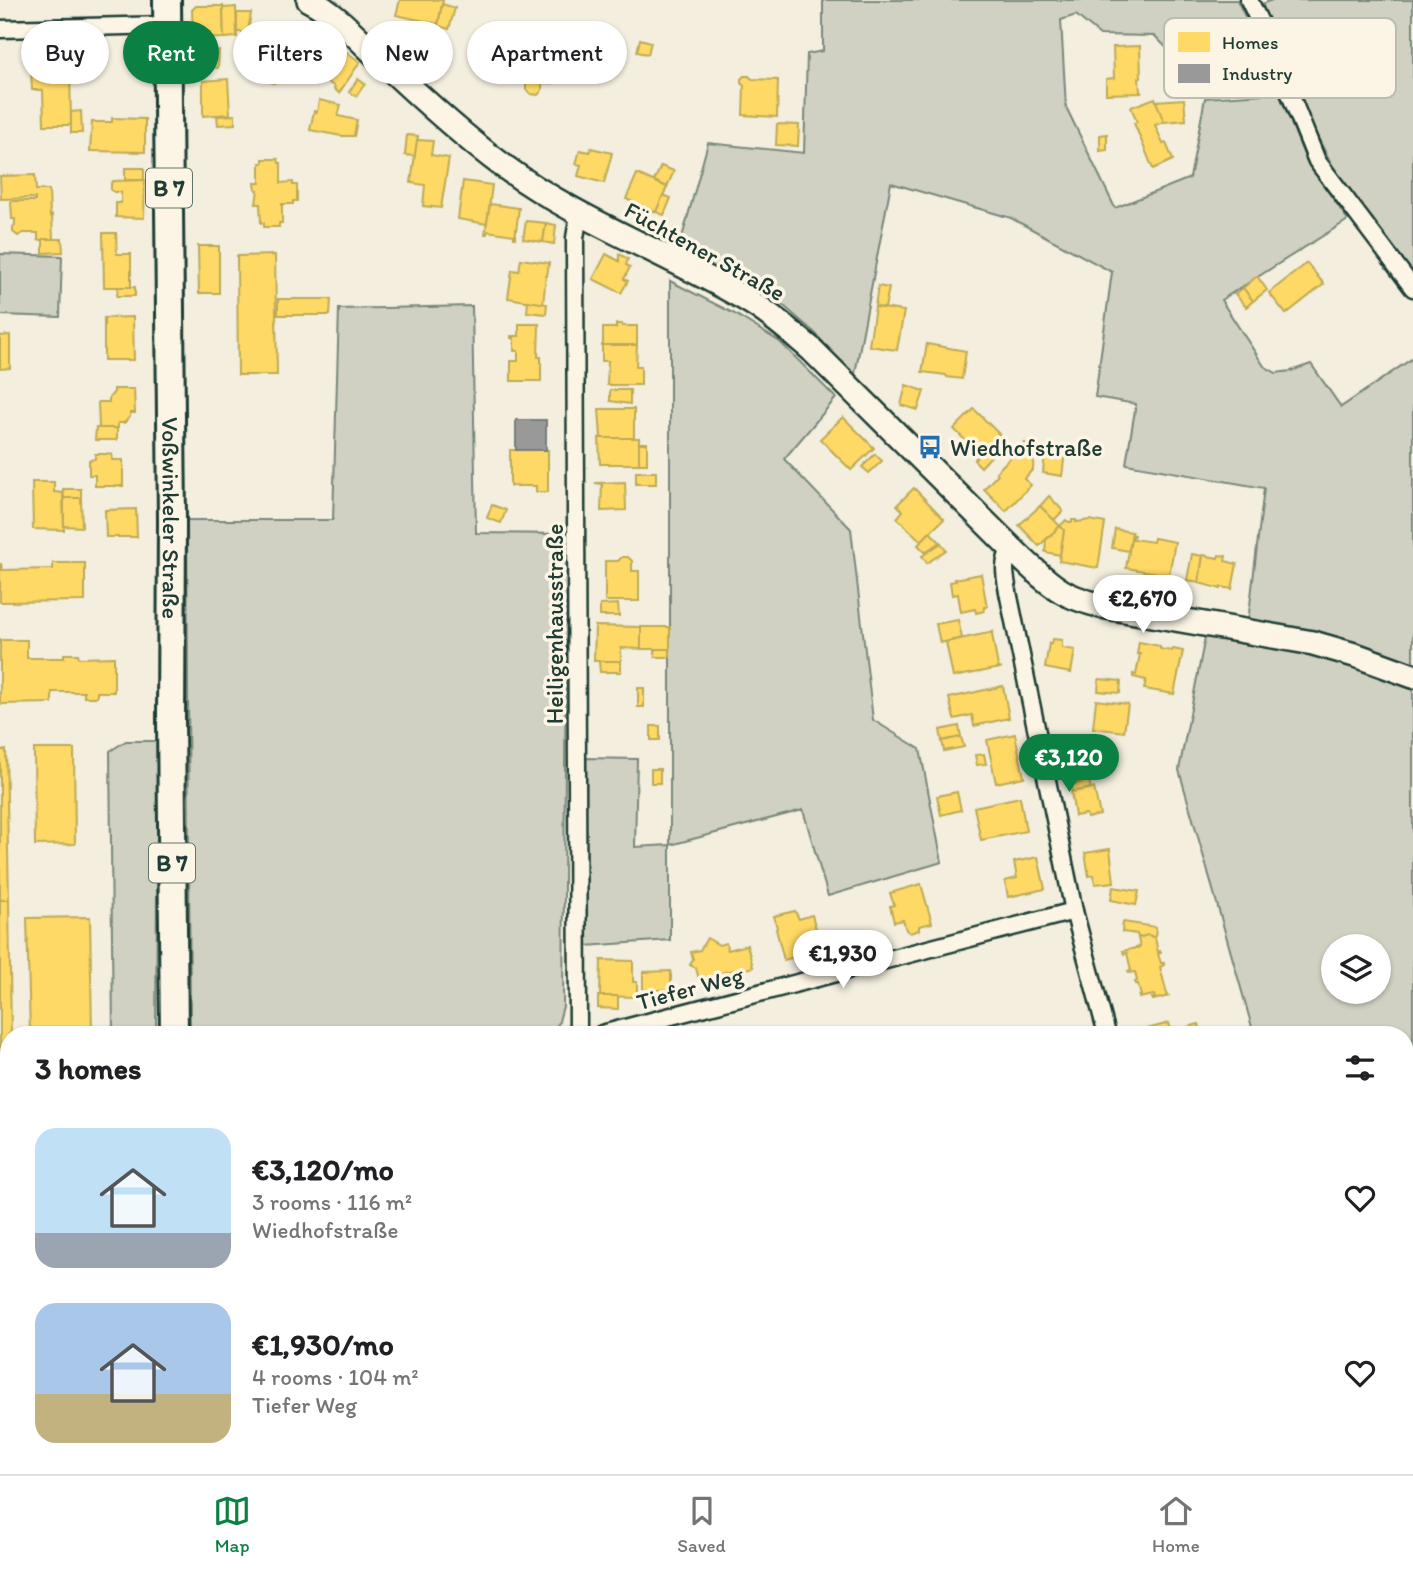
<!DOCTYPE html>
<html lang="en">
<head>
<meta charset="utf-8">
<style>
  :root { --surface:#fff; --page:#f6f6f6; --text:#202124; --muted:#757577; --line:#e0e0e0; --accent:#0b8043 }
  body { margin:0; font-family:Itim,sans-serif; background:var(--page); color:var(--text); height:100vh; display:flex; flex-direction:column; font-size:26px; white-space:nowrap }
  * { box-sizing:border-box; margin:0 }
  p { font-size:23px; color:var(--muted) }
  .icon { flex:none; width:38px; height:38px; fill:none; stroke:currentColor; stroke-width:2; stroke-linecap:round; stroke-linejoin:round }
  .map { position:relative; flex:1; overflow:hidden }
  .panel { position:absolute; left:0px; top:1026px; width:1414px; height:450px; display:flex; flex-direction:column; background:var(--surface); border-radius:28px 28px 0 0; box-shadow:0 2px 5px #0004 }
  .panel>* { flex:none }
  .top-card { position:absolute; left:21px; top:21px; width:700px; height:63px; display:flex; gap:14px }
  .fabs { position:absolute; left:1321px; top:934px; display:grid; gap:14px }
  .fabs a { display:grid; place-items:center; width:70px; height:70px; border-radius:50%; background:var(--surface); box-shadow:0 2px 5px #0004; font-size:35px }
  .price { position:absolute; translate:-50% -60px; padding:0 16px; border-radius:24px; background:#fff; color:#222; font-size:23px; line-height:46px; filter:drop-shadow(0 2px 4px #0008) }
  .price::after { content:''; position:absolute; left:50%; top:42px; width:21px; height:16px; margin-left:-10px; background:inherit; clip-path:polygon(0 0,100% 0,50% 100%) }
  .price.on { background:var(--accent); color:#fff }
  ul { padding:0; list-style:none }
  li { display:flex; align-items:center; gap:21px; height:175px; padding:0 35px }
  li span { display:grid; place-items:center; flex:none; width:196px; height:140px; border-radius:21px; color:#555 }
  li>.icon { margin-inline-start:auto }
  span .icon { width:84px; height:84px; fill:#fffc; stroke-width:1 }
  li b { font-size:30px }
  h2 { display:flex; justify-content:space-between; align-items:center; height:84px; padding:0 35px; font-size:30px }
  .chip { padding:0 24px; border-radius:32px; background:var(--surface); box-shadow:0 2px 5px #0004; font-size:24px; line-height:63px }
  .chip.on { background:var(--accent); color:#fff }
  .tabs { display:flex; justify-content:space-around; align-items:center; height:98px; border-top:2px solid var(--line); background:var(--surface); font-size:19px; color:var(--muted) }
  .tabs a { display:grid; justify-items:center; gap:4px }
  .tabs .on { color:var(--accent) }
  .map>svg:first-child { display:block }
  .built { fill:#e1dfd0 }
  .green { fill:#d0d1c2; stroke:#78877b; stroke-width:2; fill-rule:evenodd }
  .homes { fill:#ffd966; stroke:#bcaa57; stroke-width:2 }
  .industry { fill:#999; stroke:#747d7b; stroke-width:2 }
  .lines { fill:none; stroke-linecap:round; stroke-linejoin:round }
  .street-casing { stroke:#1f3d34; stroke-width:21 }
  .secondary-casing { stroke:#1f3d34; stroke-width:28 }
  .primary-casing { stroke:#1f3d34; stroke-width:32 }
  .street { stroke:#fcf5e5; stroke-width:16 }
  .secondary { stroke:#fcf5e5; stroke-width:23 }
  .primary { stroke:#fcf5e5; stroke-width:26 }
  .labels { text-anchor:middle; dominant-baseline:central; stroke-width:7; stroke-linejoin:round; paint-order:stroke }
  .shield { fill:#fcf5e5; stroke:#617469; stroke-width:2 }
  .shield-label { font-size:23px; font-weight:bold; fill:#1f3d34 }
  .street-label { font-size:24px; fill:#1f3d34; stroke:#fcf5e5 }
  .poi-label { font-size:24px; fill:#1f3d34; stroke:#fcf5e5; text-anchor:start }
  .key { fill:#fcf5e5; stroke:#babeb0; stroke-width:2 }
  .key-label { font-size:19px; fill:#1f3d34 }
</style>
</head>
<body>
<div class="map">
<svg width="1413" height="1474" viewBox="0 0 1413 1474">
  <rect width="100%" height="100%" fill="#f3eede"/>
  <filter id="ink" filterUnits="userSpaceOnUse"><feTurbulence type="fractalNoise" baseFrequency=".0143" numOctaves="2"/><feDisplacementMap in="SourceGraphic" scale="14" xChannelSelector="R" yChannelSelector="G"/><feConvolveMatrix kernelMatrix="1 2 1 2 8 2 1 2 1" color-interpolation-filters="sRGB"/></filter>
  <g filter="url(#ink)">
    <polygon class="built" points="549,1466 549,1474 198,1474 198,1466"/>
    <g class="green">
      <polygon points="823,0 1237,0 1263,54 1262,74 1241,84 1209,82 1183,65 1155,36 1100,35 1076,15 1061,20 1066,107 1115,208 1190,178 1205,98 1279,93 1306,160 1348,220 1221,300 1264,366 1276,373 1291,371 1311,364 1341,407 1413,358 1413,668 1248,622 1264,488 1126,464 1136,404 1095,397 1112,272 1011,218 891,183 854,379 816,334 784,306 678,252 708,143 804,153 807,54 823,51"/>
      <polygon points="1272,0 1413,0 1413,278 1350,197 1329,159 1316,134 1262,4"/>
      <polygon points="0,254 62,256 60,317 0,315"/>
      <polygon points="670,281 735,314 780,342 836,398 784,459 851,529 873,720 920,749 942,862 828,896 803,810 670,845 670,940 586,946 584,758 637,759 635,847 670,845"/>
      <polygon points="472,306 476,533 567,534 563,1006 558,1025 547,1031 190,1031 187,520 333,520 339,309"/>
      <path d="M1206 632 1286 643 1413 685V1314L1405 1296V1034H1254L1179 770ZM1334 947H1379V992H1334Z"/>
      <polygon points="126,741 158,741 156,1034 113,1033 110,751"/>
      <polygon points="0,1255 9,1255 9,1466 112,1467 112,1474 0,1474"/>
    </g>
    <g class="homes">
      <polygon points="400,0 443,0 438,24 396,15"/>
      <polygon points="442,4 455,8 449,29 438,26"/>
      <polygon points="196,6 223,6 224,38 193,39 192,10"/>
      <polygon points="236,7 237,37 224,38 223,8"/>
      <polygon points="237,13 251,13 248,32 237,32"/>
      <polygon points="584,25 610,32 607,44 580,38"/>
      <polygon points="261,39 316,56 315,61 302,59 300,72 295,71 293,75 278,70 274,83 250,75"/>
      <polygon points="640,39 651,42 648,54 637,52"/>
      <polygon points="1140,46 1141,78 1139,78 1140,92 1142,93 1106,94 1106,79 1114,78 1113,47"/>
      <polygon points="340,47 360,62 339,93 334,89 335,87 326,81 332,72 326,68"/>
      <polygon points="202,50 219,51 218,68 200,66"/>
      <polygon points="516,53 553,54 553,83 542,83 542,90 538,95 531,94 526,90 526,83 515,83"/>
      <polygon points="302,59 315,61 311,80 299,78"/>
      <polygon points="53,67 54,68 70,67 71,125 44,125 43,90 32,90 31,69 53,68"/>
      <polygon points="744,76 749,76 752,79 778,80 777,117 743,115 744,86 741,83 741,79"/>
      <polygon points="228,79 230,114 203,116 203,81"/>
      <polygon points="358,79 365,84 356,96 349,92"/>
      <polygon points="1155,98 1164,122 1155,125 1163,144 1166,143 1173,160 1153,169 1134,123 1137,122 1131,107"/>
      <polygon points="1184,99 1186,120 1164,122 1156,101"/>
      <polygon points="319,100 341,105 338,116 357,120 354,136 341,136 310,130 314,111 317,112"/>
      <polygon points="81,111 82,133 71,133 71,112"/>
      <polygon points="235,115 235,124 218,125 217,116"/>
      <polygon points="112,118 145,119 145,152 90,151 92,122 112,122"/>
      <polygon points="777,124 799,125 798,146 776,145"/>
      <polygon points="1107,134 1107,150 1100,151 1100,135"/>
      <polygon points="407,135 418,136 415,156 405,155"/>
      <polygon points="417,140 433,141 431,155 449,158 441,208 423,206 425,185 411,183"/>
      <polygon points="591,148 612,153 604,183 578,176 581,165 576,164 580,150 590,152"/>
      <polygon points="263,159 278,159 279,163 281,163 281,183 293,182 293,185 297,185 297,201 293,201 293,204 282,204 282,223 279,223 279,227 264,227 264,223 261,223 260,204 256,204 258,190 256,190 255,183 260,183 260,163 263,163"/>
      <polygon points="661,166 674,171 667,187 654,181"/>
      <rect x="125" y="168" width="19" height="12"/>
      <polygon points="637,174 667,187 656,212 626,199"/>
      <polygon points="35,175 36,190 49,190 50,216 52,215 53,239 38,240 38,233 23,233 18,236 13,232 13,227 15,225 15,219 12,219 11,201 35,201 35,198 1,199 0,176"/>
      <polygon points="145,180 144,218 116,217 116,203 121,203 121,192 114,192 111,190 111,183 113,181"/>
      <polygon points="463,181 492,185 487,224 458,219"/>
      <polygon points="663,195 671,198 664,215 656,212"/>
      <polygon points="490,204 519,208 515,238 514,238 514,235 488,231 487,234 485,234"/>
      <polygon points="526,221 546,223 543,242 523,239"/>
      <polygon points="546,223 556,225 554,244 543,242"/>
      <polygon points="103,233 116,233 117,254 131,254 131,287 104,287"/>
      <polygon points="43,239 62,239 63,252 43,253"/>
      <polygon points="198,246 219,246 219,293 199,293"/>
      <polygon points="606,254 619,261 619,254 628,259 626,265 630,267 624,279 628,281 621,293 593,279"/>
      <polygon points="275,255 277,375 238,375 237,256"/>
      <polygon points="521,259 549,263 547,276 546,276 543,304 508,298 512,270 519,271"/>
      <polygon points="1307,263 1324,284 1286,314 1269,293"/>
      <polygon points="1257,276 1267,290 1253,301 1243,288"/>
      <polygon points="878,286 889,288 885,308 875,307"/>
      <polygon points="118,287 135,287 135,296 117,296"/>
      <polygon points="1243,288 1253,301 1246,307 1235,294"/>
      <polygon points="278,299 331,299 330,315 278,315"/>
      <polygon points="528,301 547,304 546,314 527,312"/>
      <polygon points="875,307 904,311 897,350 869,346"/>
      <polygon points="133,317 134,360 104,360 104,318"/>
      <polygon points="519,324 539,324 538,357 541,357 541,381 511,381 511,361 518,361 518,351 514,351 514,338 511,338 511,336 519,336"/>
      <polygon points="616,324 622,324 622,326 637,326 637,345 603,345 603,328 616,328"/>
      <polygon points="10,335 10,368 0,369 0,336"/>
      <polygon points="927,344 966,351 962,379 947,377 946,375 922,372"/>
      <polygon points="602,345 637,345 636,366 641,366 641,385 607,385 608,361 602,361"/>
      <polygon points="906,385 924,391 918,410 901,405"/>
      <polygon points="114,389 134,389 135,413 130,413 130,417 124,423 118,423 118,428 99,428 98,402 109,402 109,398 114,392"/>
      <polygon points="610,390 630,390 630,404 610,401"/>
      <polygon points="599,409 634,409 634,438 599,438 601,437"/>
      <polygon points="974,409 999,434 979,454 954,429"/>
      <polygon points="843,417 874,448 851,470 820,439"/>
      <polygon points="96,428 117,428 117,440 95,440"/>
      <polygon points="599,438 639,438 639,464 600,464"/>
      <rect x="639" y="443" width="8" height="21"/>
      <polygon points="1025,443 1034,452 1033,469 1024,479 1031,485 1006,511 984,489 998,474 996,472"/>
      <polygon points="987,446 994,453 981,467 974,460"/>
      <polygon points="510,450 548,450 548,492 536,492 536,486 510,486"/>
      <polygon points="1045,450 1065,452 1062,476 1043,473"/>
      <polygon points="95,454 112,454 112,460 123,460 123,486 95,486 95,475 89,475 89,460 95,459"/>
      <polygon points="875,454 882,461 869,473 862,467"/>
      <rect x="636" y="472" width="20" height="12"/>
      <polygon points="32,482 54,482 54,492 63,493 64,530 33,529"/>
      <polygon points="625,482 626,510 601,511 602,484 595,483"/>
      <polygon points="914,488 944,519 921,541 897,518 903,511 897,505"/>
      <polygon points="63,489 81,489 81,498 64,498"/>
      <polygon points="1049,496 1063,511 1054,520 1040,506"/>
      <polygon points="64,498 81,498 82,527 64,526"/>
      <polygon points="492,505 506,510 501,523 487,518"/>
      <polygon points="1040,506 1060,526 1039,546 1019,525"/>
      <polygon points="136,509 137,537 106,537 105,510"/>
      <polygon points="1066,520 1069,522 1072,522 1072,520 1076,520 1076,522 1090,520 1105,523 1098,568 1059,561 1064,530 1060,526"/>
      <polygon points="1060,526 1064,530 1060,555 1045,552 1046,540"/>
      <polygon points="1115,529 1132,532 1129,551 1112,548"/>
      <polygon points="930,532 940,542 925,552 918,545"/>
      <polygon points="1132,534 1134,535 1133,539 1153,542 1154,538 1175,542 1169,575 1126,568"/>
      <polygon points="941,543 946,550 927,563 922,556"/>
      <polygon points="1192,554 1203,556 1199,582 1187,580"/>
      <polygon points="1203,555 1218,558 1219,555 1226,556 1225,561 1237,564 1232,589 1221,587 1221,589 1199,583"/>
      <polygon points="622,557 628,557 632,561 632,571 639,571 639,601 605,601 605,561 618,561"/>
      <polygon points="53,563 85,563 85,601 0,602 0,564 1,564 2,570 53,569"/>
      <polygon points="981,574 987,607 984,607 984,611 976,613 975,609 961,612 958,594 952,595 950,582 956,581 955,579"/>
      <polygon points="618,604 619,616 600,616 600,605"/>
      <polygon points="958,620 962,638 940,643 936,624"/>
      <polygon points="595,626 641,627 641,649 621,648 621,661 594,661"/>
      <rect x="641" y="627" width="29" height="22"/>
      <polygon points="993,632 992,634 998,667 1000,668 953,677 946,642"/>
      <polygon points="1052,639 1062,640 1062,648 1075,650 1071,673 1045,668 1049,643 1051,644"/>
      <polygon points="0,640 27,640 27,658 64,658 64,654 78,654 79,658 114,657 114,692 97,692 97,697 84,697 84,692 52,692 52,703 0,704"/>
      <polygon points="1139,642 1160,646 1160,649 1172,651 1173,649 1183,651 1174,694 1144,689 1146,680 1133,677 1133,674 1136,675 1140,654 1137,654"/>
      <rect x="655" y="649" width="15" height="8"/>
      <polygon points="599,661 621,661 621,672 600,672"/>
      <polygon points="1099,679 1121,681 1120,693 1098,691"/>
      <polygon points="1003,686 1009,718 974,726 972,715 954,719 949,698"/>
      <rect x="638" y="688" width="6" height="19"/>
      <polygon points="1096,700 1128,704 1124,732 1093,728"/>
      <rect x="651" y="726" width="9" height="14"/>
      <polygon points="959,726 961,737 942,741 940,730"/>
      <polygon points="1015,734 1024,777 996,783 987,740"/>
      <polygon points="961,737 964,747 944,751 942,741"/>
      <polygon points="1083,743 1084,748 1092,746 1094,756 1105,754 1107,769 1067,777 1063,752 1074,750 1073,745"/>
      <polygon points="34,749 74,749 75,844 35,845"/>
      <polygon points="0,750 6,750 9,900 0,900"/>
      <polygon points="984,754 986,764 977,765 975,755"/>
      <rect x="651" y="769" width="9" height="14"/>
      <polygon points="1088,773 1089,781 1070,785 1069,777"/>
      <polygon points="1089,781 1091,788 1072,792 1070,785"/>
      <polygon points="1094,788 1100,815 1087,818 1086,814 1075,816 1071,792"/>
      <polygon points="957,792 961,810 941,815 937,796"/>
      <polygon points="1020,797 1026,831 981,840 974,807"/>
      <polygon points="1110,849 1114,882 1095,884 1094,875 1089,876 1085,853"/>
      <polygon points="1038,857 1045,889 1008,897 1005,881 1017,878 1014,862"/>
      <polygon points="921,884 932,923 919,926 919,930 910,933 906,930 903,920 894,922 890,906 894,905 890,893"/>
      <polygon points="1113,887 1139,891 1136,905 1111,900"/>
      <polygon points="0,900 9,900 11,1034 9,1034 9,1109 0,1109"/>
      <polygon points="795,911 799,919 812,915 821,947 798,953 798,956 784,960 776,929 777,928 774,916"/>
      <polygon points="90,917 92,1034 30,1034 27,918"/>
      <polygon points="1123,922 1156,927 1155,938 1148,935 1138,938 1137,934 1122,932"/>
      <polygon points="1148,935 1155,938 1158,952 1160,951 1161,953 1158,954 1161,963 1164,963 1164,965 1160,967 1167,994 1168,994 1169,996 1153,1000 1152,998 1155,998 1154,995 1139,998 1139,996 1141,996 1138,984 1136,984 1135,982 1137,981 1135,972 1129,973 1128,971 1131,970 1127,953 1124,954 1123,951 1140,947 1138,938"/>
      <polygon points="707,938 719,945 726,943 728,950 747,945 753,967 733,973 733,970 721,973 721,975 713,978 712,976 699,979 696,968 690,965 693,959 691,952 700,950"/>
      <polygon points="601,960 633,961 633,982 637,982 637,997 600,996"/>
      <polygon points="671,971 671,990 643,990 643,972"/>
      <polygon points="598,996 618,996 618,1009 598,1008"/>
      <polygon points="1169,1023 1172,1034 1148,1034 1147,1029"/>
      <polygon points="1199,1024 1201,1032 1203,1032 1204,1034 1185,1034 1184,1028"/>
      <polygon points="1247,1466 1268,1466 1270,1474 1248,1474"/>
    </g>
    <rect class="industry" x="516" y="420" width="30" height="30"/>
    <g class="lines">
      <g class="street-casing">
        <g id="street">
          <polyline points="1249,0 1267,37 1317,161 1413,288"/>
          <polyline points="0,29 167,25"/>
          <path d="M1011 548C1002 563 1005 575 1008 592L1074 911 1107 1034"/>
          <polyline points="578,1034 575,238 579,213"/>
          <polyline points="602,1034 1074,911"/>
          <polyline points="567,1466 567,1474"/>
          <polyline points="1220,1466 1222,1474"/>
        </g>
      </g>
      <g class="secondary-casing">
        <path id="secondary" d="M309 0C337 14 359 40 382 61 420 97 460 134 502 165 579 222 671 254 752 303 773 316 792 333 811 349L1011 548C1027 563 1044 581 1063 592 1075 599 1088 602 1101 606L1313 643 1358 656 1413 676"/>
      </g>
      <g class="primary-casing">
        <g id="primary">
          <path id="s1" d="M167 0 172 521 171 719 174 1034"/>
          <polyline points="179,1466 179,1474"/>
        </g>
      </g>
      <use href="#street" class="street"/>
      <use href="#secondary" class="secondary"/>
      <use href="#primary" class="primary"/>
    </g>
  </g>
  <defs>
    <g id="bus-bare" transform="scale(1.89)"><path d="M-5-6H5V4H4V6H2V4H-2V6H-4V4H-5ZM-3.5-4V0h7V-4ZM-3.5 1.2v1.5H-2V1.2ZM2 1.2v1.5H3.5V1.2Z" fill="#1f6fb2" stroke="#fcf5e5" stroke-width="2.5" paint-order="stroke"/></g>
  </defs>
  <g fill-rule="evenodd">
    <use href="#bus-bare" x="930" y="447"/>
  </g>
  <g class="labels">
    <g class="shield">
      <rect x="146" y="168.5" width="46" height="39" rx="5"/>
      <rect x="149" y="843.5" width="46" height="39" rx="5"/>
    </g>
    <g class="shield-label">
      <text x="169" y="188">B 7</text>
      <text x="172" y="863">B 7</text>
    </g>
    <g class="street-label">
      <text transform="translate(705 251) rotate(29)">Füchtener Straße</text>
      <text stroke="none"><textPath href="#s1" startOffset="518">Voßwinkeler Straße</textPath></text>
      <text transform="translate(554 624) rotate(-90)">Heiligenhausstraße</text>
      <text transform="translate(690 988) rotate(-15)">Tiefer Weg</text>
    </g>
    <g class="poi-label">
      <text x="950" y="447">Wiedhofstraße</text>
    </g>
  </g>
  <rect x="1164" y="18" width="232" height="80" rx="10" class="key"/>
  <rect x="1178" y="32" width="32" height="20" fill="#ffd966"/>
  <rect x="1178" y="64" width="32" height="19" fill="#999"/>
  <g class="key-label">
    <text x="1222" y="49">Homes</text>
    <text x="1222" y="80">Industry</text>
  </g>
</svg>
<div class="fabs">
<a><svg class="icon" aria-label="layers" viewBox="0 0 24 24"><path d="M12 4l9 5-9 5-9-5zM3 14l9 5 9-5"/></svg></a>
</div>
<b class="price" style="left:1143px;top:635px">€2,670</b>
<b class="price on" style="left:1069px;top:794px">€3,120</b>
<b class="price" style="left:843px;top:990px">€1,930</b>
<div class="top-card">
<a class="chip">Buy</a>
<a class="chip on">Rent</a>
<a class="chip">Filters</a>
<a class="chip">New</a>
<a class="chip">Apartment</a>
</div>
<section class="panel">
<h2>3 homes<svg class="icon" aria-label="filters" viewBox="0 0 24 24"><path d="M4 7h16M4 17h16"/><circle cx="9" cy="7" r="2"/><circle cx="15" cy="17" r="2"/></svg></h2>
<ul>
<li><span style="background:linear-gradient(#bfe0f5 75%,#9aa5b1 0)"><svg class="icon" aria-label="home" viewBox="0 0 24 24"><path d="M3 11l9-7 9 7M6 9v11h12V9"/></svg></span><div><b>€3,120/mo</b><p>3 rooms · 116 m²</p><p>Wiedhofstraße</p></div><svg class="icon" aria-label="heart" viewBox="0 0 24 24"><path d="M12 20l-8-8c-3-5 5-10 8-4 3-6 11-1 8 4z"/></svg></li>
<li><span style="background:linear-gradient(#a9c7e8 65%,#c2b280 0)"><svg class="icon" aria-label="home" viewBox="0 0 24 24"><path d="M3 11l9-7 9 7M6 9v11h12V9"/></svg></span><div><b>€1,930/mo</b><p>4 rooms · 104 m²</p><p>Tiefer Weg</p></div><svg class="icon" aria-label="heart" viewBox="0 0 24 24"><path d="M12 20l-8-8c-3-5 5-10 8-4 3-6 11-1 8 4z"/></svg></li>
</ul>
</section>
</div>
<nav class="tabs">
<a class="on"><svg class="icon" aria-label="map" viewBox="0 0 24 24"><path d="M3 6l6-2 6 2 6-2v14l-6 2-6-2-6 2zM9 4v14M15 6v14"/></svg>Map</a>
<a><svg class="icon" aria-label="saved" viewBox="0 0 24 24"><path d="M7 4h10v16l-5-4-5 4z"/></svg>Saved</a>
<a><svg class="icon" aria-label="home" viewBox="0 0 24 24"><path d="M3 11l9-7 9 7M6 9v11h12V9"/></svg>Home</a>
</nav>
</body>
</html>
